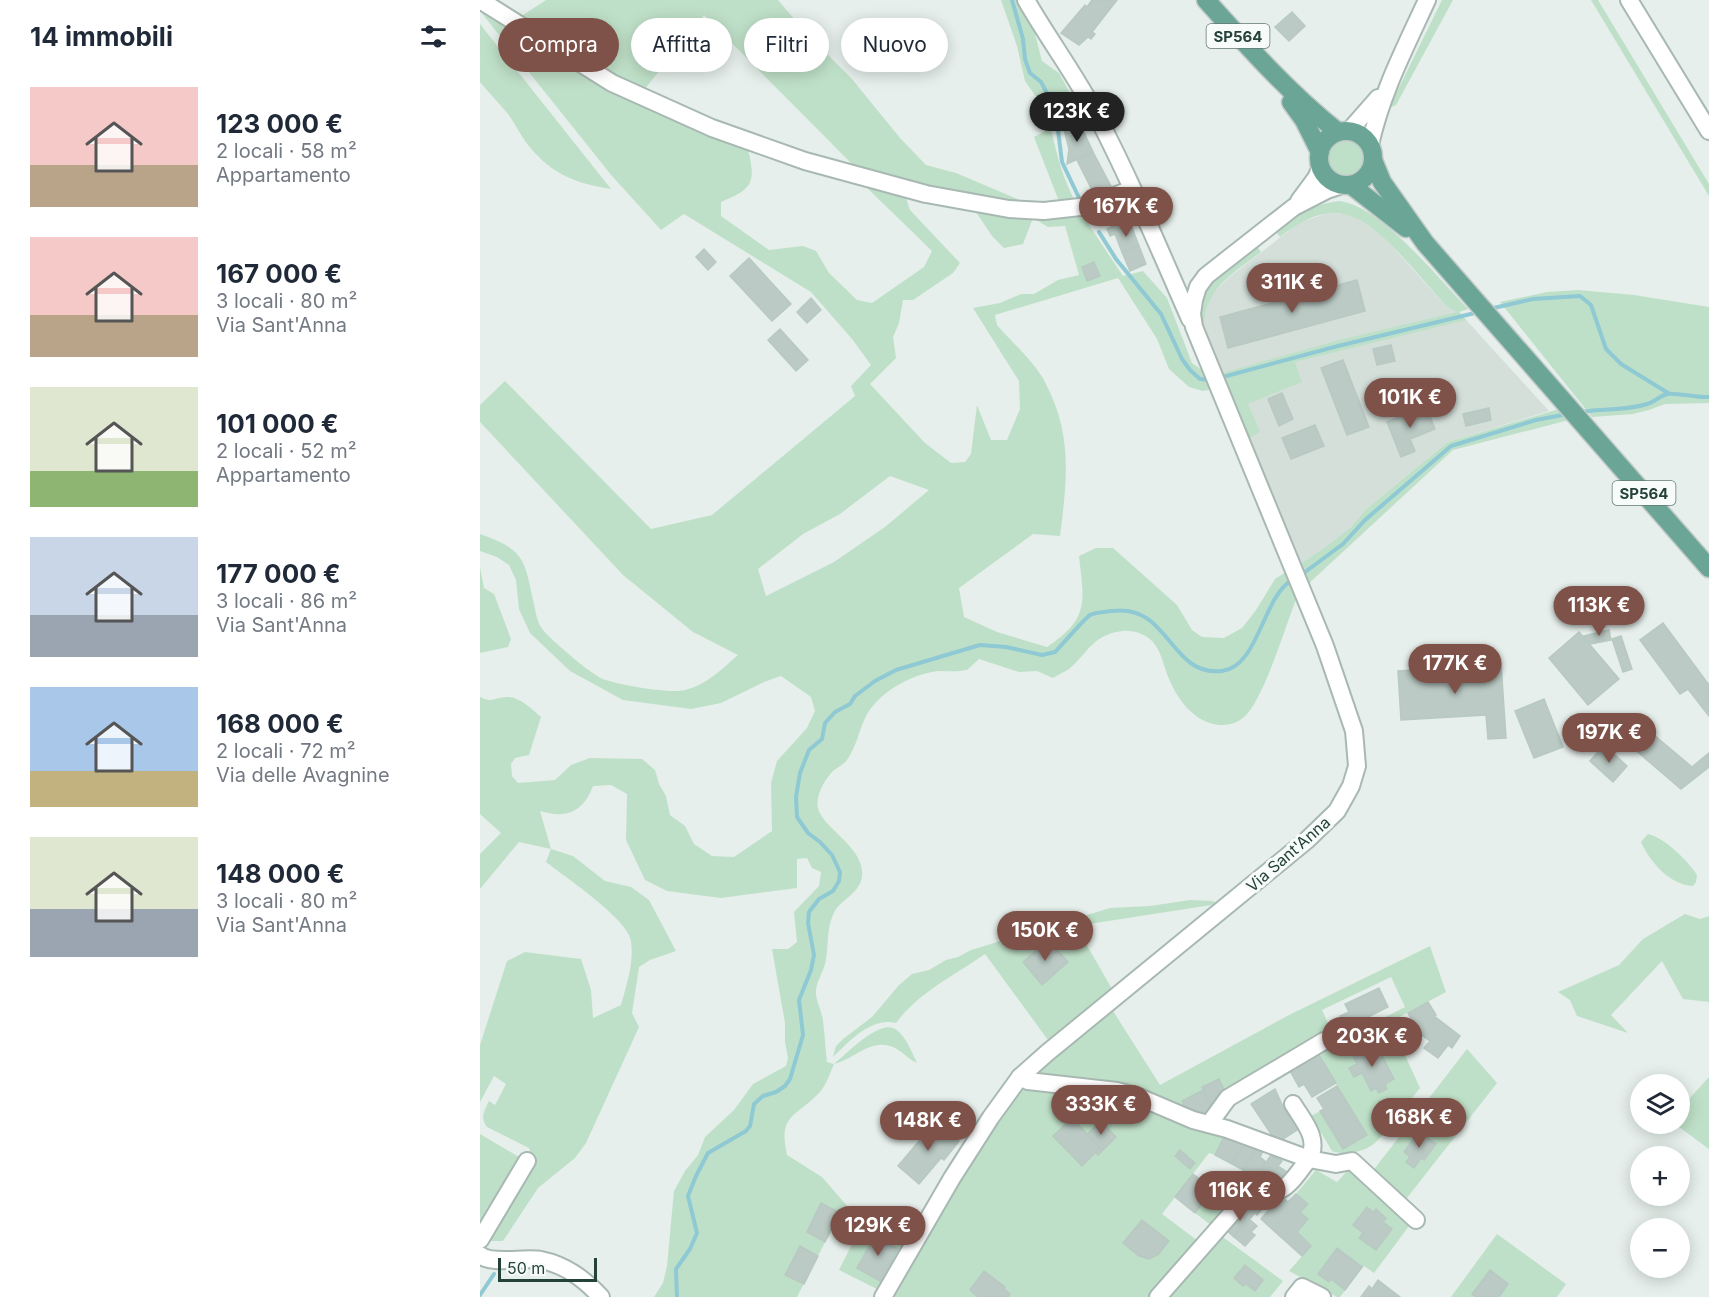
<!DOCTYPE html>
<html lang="it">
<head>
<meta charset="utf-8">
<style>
  :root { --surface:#fff; --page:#f6f6f7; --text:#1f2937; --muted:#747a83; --accent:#7f5249 }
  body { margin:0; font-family:Inter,sans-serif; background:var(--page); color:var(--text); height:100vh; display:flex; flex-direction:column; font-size:22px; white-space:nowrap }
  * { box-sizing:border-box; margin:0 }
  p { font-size:20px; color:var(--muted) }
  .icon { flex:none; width:33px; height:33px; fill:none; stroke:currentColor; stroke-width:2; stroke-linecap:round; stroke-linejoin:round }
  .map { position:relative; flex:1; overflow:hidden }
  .side { display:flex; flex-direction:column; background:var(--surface); width:480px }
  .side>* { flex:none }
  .banner { position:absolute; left:18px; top:18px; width:570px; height:54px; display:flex; gap:12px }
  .fabs { position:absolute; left:1150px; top:1074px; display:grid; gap:12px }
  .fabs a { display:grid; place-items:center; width:60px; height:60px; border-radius:50%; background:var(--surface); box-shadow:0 3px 15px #0003; font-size:30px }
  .scale { position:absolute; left:18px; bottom:15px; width:99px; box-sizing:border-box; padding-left:6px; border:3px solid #24423a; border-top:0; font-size:16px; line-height:21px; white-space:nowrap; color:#24423a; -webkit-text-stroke:4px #f7fbf9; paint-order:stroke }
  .price { position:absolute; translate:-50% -51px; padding:0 14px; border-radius:21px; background:var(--accent); color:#fff; font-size:20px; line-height:39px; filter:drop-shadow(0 2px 3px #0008) }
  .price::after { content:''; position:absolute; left:50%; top:36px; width:18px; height:14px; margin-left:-9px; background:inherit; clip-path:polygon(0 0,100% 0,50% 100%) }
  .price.active { background:#222; color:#fff }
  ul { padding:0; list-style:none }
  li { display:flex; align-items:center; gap:18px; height:150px; padding:0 30px }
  li span { display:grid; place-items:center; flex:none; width:168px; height:120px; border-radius:0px; color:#555 }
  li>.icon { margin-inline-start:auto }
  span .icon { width:72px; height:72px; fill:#fffc; stroke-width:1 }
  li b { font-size:26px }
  h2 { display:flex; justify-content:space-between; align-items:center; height:72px; padding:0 30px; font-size:26px }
  .tag { padding:0 21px; border-radius:27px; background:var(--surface); box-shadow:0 3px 15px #0003; font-size:21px; line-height:54px }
  .tag.active { background:var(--accent); color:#fff }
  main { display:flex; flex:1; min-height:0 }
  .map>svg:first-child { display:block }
  .built { fill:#d4dfda }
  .green { fill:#bfe0c8; fill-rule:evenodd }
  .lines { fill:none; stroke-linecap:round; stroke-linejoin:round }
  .stream { stroke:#8ec9d4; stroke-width:4 }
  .building { fill:#bbcac4; stroke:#b8c9c2; stroke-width:1.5 }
  .minor-casing { stroke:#a8b8b2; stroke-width:20 }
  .major-casing { stroke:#c2cac8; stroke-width:21 }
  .minor { stroke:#fff; stroke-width:16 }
  .major { stroke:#6aa596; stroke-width:18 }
  .labels { text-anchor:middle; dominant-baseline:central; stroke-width:6; stroke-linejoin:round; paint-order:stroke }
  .shield { fill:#f7fbf9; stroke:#637a73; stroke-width:1.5 }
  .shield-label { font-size:15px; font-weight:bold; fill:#24423a }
  .street-label { font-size:16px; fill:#24423a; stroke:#f7fbf9 }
</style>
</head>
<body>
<main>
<section class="side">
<h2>14 immobili<svg class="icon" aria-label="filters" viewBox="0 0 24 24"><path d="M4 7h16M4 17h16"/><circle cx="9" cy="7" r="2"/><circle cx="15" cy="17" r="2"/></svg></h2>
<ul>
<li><span style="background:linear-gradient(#f6c9c9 65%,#b9a48a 0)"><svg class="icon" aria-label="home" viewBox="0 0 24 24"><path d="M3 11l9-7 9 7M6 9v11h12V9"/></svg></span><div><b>123 000 €</b><p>2 locali · 58 m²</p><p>Appartamento</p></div></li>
<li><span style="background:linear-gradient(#f6c9c9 65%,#b9a48a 0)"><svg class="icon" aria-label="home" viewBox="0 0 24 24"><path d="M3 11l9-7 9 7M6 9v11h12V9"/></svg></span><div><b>167 000 €</b><p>3 locali · 80 m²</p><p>Via Sant'Anna</p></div></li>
<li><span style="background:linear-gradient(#dfe7d0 70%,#8fb573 0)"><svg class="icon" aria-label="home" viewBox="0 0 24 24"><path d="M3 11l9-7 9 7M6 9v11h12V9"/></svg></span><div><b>101 000 €</b><p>2 locali · 52 m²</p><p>Appartamento</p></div></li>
<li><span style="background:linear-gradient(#c9d6e8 65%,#9aa5b1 0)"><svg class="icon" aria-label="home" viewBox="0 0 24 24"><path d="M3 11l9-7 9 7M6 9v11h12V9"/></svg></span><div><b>177 000 €</b><p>3 locali · 86 m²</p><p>Via Sant'Anna</p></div></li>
<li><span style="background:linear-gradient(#a9c7e8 70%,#c2b280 0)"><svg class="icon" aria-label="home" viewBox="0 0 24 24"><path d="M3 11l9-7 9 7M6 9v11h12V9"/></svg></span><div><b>168 000 €</b><p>2 locali · 72 m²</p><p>Via delle Avagnine</p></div></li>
<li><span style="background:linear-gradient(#dfe7d0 60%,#9aa5b1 0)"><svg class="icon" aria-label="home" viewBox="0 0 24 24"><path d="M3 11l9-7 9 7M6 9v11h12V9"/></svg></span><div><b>148 000 €</b><p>3 locali · 80 m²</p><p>Via Sant'Anna</p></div></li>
</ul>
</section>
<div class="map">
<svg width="1229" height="1297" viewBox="0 0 1229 1297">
  <rect width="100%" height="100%" fill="#e6efeb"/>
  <polygon class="built" points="847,213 867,214 876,217 901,234 965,305 978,311 1069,411 968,442 886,509 871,527 844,548 817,566 724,333 723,323 730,297 748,278 819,223"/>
  <g class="green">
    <polygon points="66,0 298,0 328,35 372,79 420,138 446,165 476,173 549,204 465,193 374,166 224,15 164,90 131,75 40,17"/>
    <path d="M521 0H542L550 15 562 61 579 73 602 115 571 129C577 156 583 179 596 203L580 204 554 137 571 128 561 104 545 81 537 46Z"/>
    <polygon points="962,0 973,0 916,105 909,108"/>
    <polygon points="1111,0 1118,0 1229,184 1229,196"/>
    <path d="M0 8 268 149C276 183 273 189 241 202V216L289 250 323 246 336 251 349 273 377 300 392 303 444 267 452 251 381 182 425 195 430 210 480 263 473 273 433 300H423L419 323 413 337 416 358 390 384 445 443 471 463 485 462 491 454 497 405 511 440H527L540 409 539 381 493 308 520 303 541 294H554L578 280 599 275 585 226 568 227 553 218 543 244 524 248 512 236 494 209 601 213 643 276 663 271 687 298 712 363 722 370 732 389 723 391 709 387 689 369 677 339 638 278 515 315 517 325C531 341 556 364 565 382 593 435 587 480 580 536L553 534 479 588 484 617 517 632 567 647C610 618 604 602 599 556L616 548H633L697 605 712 630 722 637 744 638 762 628 776 610 795 579 806 572 817 597C804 630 791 676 773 706 765 719 755 726 739 725 713 722 696 698 687 674 683 663 681 651 672 641 665 634 653 630 643 631 613 634 608 653 589 669 584 672 578 675 573 678L557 671 539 672 499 659 487 670C477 672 469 671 460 671 433 673 401 691 387 714 379 729 377 746 367 760 363 765 358 767 353 771 345 779 335 796 338 808 343 829 385 847 382 876 380 895 359 899 353 915 346 930 349 948 345 964 343 972 337 981 336 990 335 1000 342 1011 343 1021 345 1034 345 1048 347 1062L354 1064C366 1054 397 1022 413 1028 425 1033 432 1053 437 1063 428 1059 422 1051 413 1047 390 1038 375 1059 354 1064 350 1073 346 1086 339 1093 315 1118 298 1114 307 1155L342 1177 374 1214 381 1218 378 1223 360 1213 317 1297H174L183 1283 187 1266 194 1191 205 1171 218 1155 225 1137 254 1110 273 1084 306 1066 308 1058 305 1042V1023L292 949H308L317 942 314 912 339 886 341 872 332 868 327 858 317 859V888L241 898 187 891 165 880 146 840 147 794 131 785 113 786C103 812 87 819 60 811L71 849 93 856 125 881 151 887 169 900 196 951 170 960 159 967 152 1013 159 1027 106 1143 95 1158 58 1188 23 1241H6L53 1161 49 1148 7 1127C0 1118 4 1111 9 1101L15 1105 26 1084 14 1076 0 1102V1045L27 961 45 952 101 959 111 990 113 1018 141 1005C147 983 154 963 151 941 148 919 85 877 66 862L71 849 39 842 0 889V854L21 833 0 814V697C13 704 16 696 28 697 40 697 53 710 61 717L49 755 35 758 31 764 32 776 38 783 75 780 91 765 110 758 162 759 175 770 179 784 186 796 190 815 205 826 214 844 232 856 254 857 292 831 291 783 297 761 327 728 335 711 331 697 301 676 284 682 241 703 211 709 143 700 90 671 50 633 39 609 36 580 29 565 17 557 0 551V534C46 550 44 560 54 604 56 613 57 623 63 630 71 640 112 675 123 679 139 685 190 694 205 690 226 685 242 669 258 655L213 632 143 575 0 422V405L25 381 171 529 232 515 375 396 371 386 391 365 372 339 331 292 204 214 181 230 132 176 0 11ZM410 476 449 490 405 527 354 562 286 596 278 569 323 534 360 514Z"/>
    <path d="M0 24 131 189C93 183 69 173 45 141 39 132 34 122 28 114 19 103 9 93 0 82Z"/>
    <circle cx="866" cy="158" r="17"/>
    <path d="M859 201C900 205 959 279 988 309L979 312 986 320 815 362 822 382 768 404 780 432 766 440 739 374 859 340 977 312 965 305C949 286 933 268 916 250 876 208 848 199 800 237L794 229C814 214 834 204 859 201Z"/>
    <path d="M775 244 781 252C751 275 722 290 724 333 719 313 719 300 731 282Z"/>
    <polygon points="1098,290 1154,295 1229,307 1229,403 1185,404 1169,410 1153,414 1112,417 1020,302 1067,292"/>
    <polygon points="1079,409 1089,420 973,450 826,586 817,566 844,548 871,527 886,509 968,442"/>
    <polygon points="0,567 4,588 14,594 31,639 28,647 0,653"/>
    <path d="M1168 834C1185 838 1207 860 1217 875L1216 882 1213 886C1190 885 1170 862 1161 842Z"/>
    <path d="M710 900 733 901 738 904 596 926 632 989 568 1040 505 954C474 976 440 991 416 1023 391 1017 370 1041 353 1057L356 1046 363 1039 392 1017 419 985 432 974 449 970 466 960 478 957 491 950 630 908 670 906Z"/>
    <polygon points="1205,914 1220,919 1229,916 1229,1002 1203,999 1182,961 1131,1015 1148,1033 1097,1016 1090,1000 1078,992 1139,965 1163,939"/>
    <path d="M950 946 966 992 910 1022 940 1088C926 1105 913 1126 896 1142 886 1152 864 1156 852 1151L831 1116 840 1111 863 1148 887 1135 837 1052 925 1007 911 977 842 1010 851 1030 746 1094 739 1079 722 1087 723 1090 702 1101 708 1112 553 1076 633 1011 680 1085 809 1015Z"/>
    <polygon points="987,1049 1017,1083 923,1203 892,1172"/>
    <polygon points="1229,1077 1229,1149 1195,1124 1200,1124 1200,1109"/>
    <polygon points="543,1087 644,1098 745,1135 735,1155 729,1153 682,1214 718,1241 670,1297 412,1297 485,1173"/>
    <polygon points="0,1134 39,1157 0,1223"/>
    <polygon points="872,1166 932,1222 894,1273 884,1266 860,1297 857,1297 809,1271 831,1246 817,1232 828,1220 820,1212 828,1204 816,1194 836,1170 857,1182"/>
    <polygon points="736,1185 751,1202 731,1225 715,1213"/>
    <polygon points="384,1220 424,1241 397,1289 359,1270"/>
    <polygon points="1017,1234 1086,1284 1077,1297 971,1297"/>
    <polygon points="740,1235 803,1281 790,1297 686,1297"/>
  </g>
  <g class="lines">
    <g class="stream">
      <polyline points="532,0 543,39 545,59 550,73 561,82 570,99 577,122 582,162 601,202"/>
      <polyline points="619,232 636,259 681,314 702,359 710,370 720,379 731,380"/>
      <polyline points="1009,309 1053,299 1100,296 1111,305 1126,349 1141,364 1188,393"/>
      <polyline points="739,378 858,346 999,312"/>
      <path d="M1102 412C1123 408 1146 411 1167 404 1174 402 1180 396 1187 394 1195 392 1217 398 1229 397"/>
      <polyline points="821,575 863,544 885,520 971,446 1056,420 1088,414"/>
      <polyline points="0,1295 14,1274"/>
      <path d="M197 1297 196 1269 210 1249 217 1233 208 1196 216 1176 228 1153 266 1131 270 1126 274 1104 283 1096 296 1092 305 1086 310 1079 323 1035 319 1000 331 970 334 955 328 923 329 912 339 899 353 891 359 881 360 872 352 855 340 842 328 833 317 817 316 797 320 773 329 750 342 739 345 723 355 712 370 704 375 696 395 681 416 670 500 645 526 647 562 655 575 652C581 646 605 618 610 615 615 612 625 612 632 611 690 603 689 677 742 671 779 666 782 598 812 580"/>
    </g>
  </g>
  <g class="building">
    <polygon points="612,0 637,0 612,32 615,34 611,39 608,37 599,45 581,33 605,5 607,7"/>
    <polygon points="812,12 825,26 809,41 795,27"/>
    <polygon points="599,122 613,152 587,164 589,149 584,129"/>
    <polygon points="613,152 634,192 617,200 597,160"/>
    <polygon points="643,205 651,225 629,233 627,229 633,226 630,221 620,223 613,210"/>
    <polygon points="651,225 659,246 642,252 635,234 630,236 629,233"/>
    <polygon points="659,246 666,264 650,271 642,252"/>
    <polygon points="224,249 236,262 228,270 216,257"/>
    <polygon points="269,258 311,304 292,321 250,276"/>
    <polygon points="614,262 620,276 607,281 602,267"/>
    <polygon points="877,280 885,311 748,348 740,317"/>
    <polygon points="331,298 341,310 327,323 317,312"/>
    <polygon points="300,329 328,360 316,371 288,340"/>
    <polygon points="911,345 915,361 897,365 893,349"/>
    <polygon points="863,360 889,427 867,435 841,368"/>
    <polygon points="802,393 813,419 799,426 788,399"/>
    <polygon points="946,406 955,429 930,439 935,451 921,457 907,422"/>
    <polygon points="1009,408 1011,420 986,426 983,414"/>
    <polygon points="835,425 844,446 811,459 802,438"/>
    <polygon points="1183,623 1229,685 1229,716 1208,689 1200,694 1160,640"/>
    <polygon points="1129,630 1131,640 1111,644 1104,636"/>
    <polygon points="1099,632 1139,679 1108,705 1069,658"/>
    <polygon points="1141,636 1152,669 1143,672 1132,639"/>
    <polygon points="1021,664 1026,738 1008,739 1006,715 921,720 918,671"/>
    <polygon points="1064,699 1083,747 1054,758 1035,711"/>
    <polygon points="1155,719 1212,767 1229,753 1229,767 1201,789 1140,737"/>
    <polygon points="1124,745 1147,766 1133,782 1110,761"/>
    <polygon points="568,940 588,962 562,985 543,962"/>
    <polygon points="899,988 908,1007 866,1028 860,1016 869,1012 865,1004"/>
    <polygon points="948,1002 956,1015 954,1016 980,1036 972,1048 968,1045 958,1058 944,1048 950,1041 940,1034 942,1031 935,1027 928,1013"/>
    <polygon points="895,1042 914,1079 905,1084 907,1089 899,1093 896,1088 891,1091 882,1073 874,1077 869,1068 877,1064 872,1054"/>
    <polygon points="837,1052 856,1083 832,1097 824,1084 819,1087 809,1069"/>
    <polygon points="739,1079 746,1094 734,1111 722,1087"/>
    <polygon points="857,1086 887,1135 863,1149 840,1111 844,1109 837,1098"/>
    <polygon points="795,1089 804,1109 817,1130 797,1143 771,1104"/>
    <polygon points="723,1090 734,1111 720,1118 714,1109 708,1112 702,1101"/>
    <polygon points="592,1118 620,1148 602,1166 573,1136"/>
    <polygon points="456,1121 479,1141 464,1160 461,1158 439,1184 418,1166"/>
    <polygon points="621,1121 636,1137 618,1155 616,1152 620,1148 607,1134"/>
    <polygon points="939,1132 956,1144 944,1160 941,1158 934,1168 926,1162 930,1157 924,1152"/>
    <polygon points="745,1135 764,1144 752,1164 735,1155"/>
    <polygon points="764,1144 776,1149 763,1170 752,1164"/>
    <polygon points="778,1146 784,1149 780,1157 786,1162 777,1177 763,1170"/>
    <polygon points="700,1150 715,1163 710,1169 695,1156"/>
    <polygon points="792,1153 802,1161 786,1181 777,1177"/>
    <polygon points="798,1166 807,1172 795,1186 786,1181"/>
    <polygon points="746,1173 754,1182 748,1187 757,1196 751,1202 735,1183"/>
    <polygon points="713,1174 733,1189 715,1213 695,1197"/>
    <polygon points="816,1194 828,1204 820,1212 828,1219 817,1232 831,1246 822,1256 781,1219 801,1196 808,1202"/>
    <polygon points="781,1198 787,1203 777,1215 771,1210"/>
    <polygon points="341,1203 360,1213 345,1242 327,1232"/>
    <polygon points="768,1207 775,1213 754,1237 745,1229"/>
    <polygon points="887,1207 893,1212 896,1209 906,1218 903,1222 912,1229 896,1250 879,1238 883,1233 873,1225"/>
    <polygon points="769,1219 777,1226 771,1232 775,1235 765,1246 754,1237"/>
    <polygon points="662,1220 689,1241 678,1255 669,1259 659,1256 643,1243"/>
    <polygon points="398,1231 415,1241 412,1246 418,1249 400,1281 377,1268 391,1243 394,1246 397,1241 393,1239"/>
    <polygon points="320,1246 338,1256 324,1284 305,1275"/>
    <polygon points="857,1248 882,1267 865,1290 851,1279 849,1282 838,1274"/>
    <polygon points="765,1265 783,1280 775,1291 766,1284 763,1286 754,1278"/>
    <polygon points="1010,1270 1028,1284 1019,1297 996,1297 992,1294"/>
    <polygon points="504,1271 525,1287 524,1289 530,1294 528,1297 498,1297 490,1290"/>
    <polygon points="898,1280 920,1297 881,1297 889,1286 892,1289"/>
  </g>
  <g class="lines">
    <g class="minor-casing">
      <g id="minor">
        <polyline points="0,0 132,83 232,128 325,161 446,194 529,209 564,211 609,206 652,189"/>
        <path d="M546 0C569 40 597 77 618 118 652 183 680 251 710 319"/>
        <polyline points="1149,0 1229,131"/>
        <polyline points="869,131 898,98"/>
        <path d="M890 145C901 94 925 48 947 0"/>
        <polyline points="819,201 836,178 841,167"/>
        <polyline points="540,1077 548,1081 637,1091 659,1097 713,1120 747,1129 829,1159 856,1164 872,1161 936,1220"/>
        <polyline points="729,1124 748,1098 844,1041"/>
        <polyline points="0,1240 47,1161"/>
        <path d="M0 1255C11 1265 44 1257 61 1260 86 1265 104 1279 121 1297"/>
        <polyline points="403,1297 472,1178 511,1117 540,1077 567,1053 827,840 857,811 871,786 877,766 874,731 845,646 714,327 712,314 714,300 718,287 726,276 814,207 847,190 862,185"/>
        <path d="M678 1297 766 1197C776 1190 783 1193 794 1192 809 1190 820 1169 829 1159 840 1138 823 1121 813 1104"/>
        <polyline points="814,1297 822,1287 842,1297"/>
      </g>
    </g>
    <g class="major-casing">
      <g id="major">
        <path d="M726 0C768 47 809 93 858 132"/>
        <polyline points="811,102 824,120 840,152"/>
        <circle cx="866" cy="158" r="27"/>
        <polyline points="893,160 902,182 945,243 1229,568"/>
        <polyline points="871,185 926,228"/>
      </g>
    </g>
    <use href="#minor" class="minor"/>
    <use href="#major" class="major"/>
  </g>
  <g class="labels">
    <g class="shield">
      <rect x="726.5" y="24" width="63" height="24" rx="4.5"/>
      <rect x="1132.5" y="481" width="63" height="24" rx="4.5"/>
    </g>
    <g class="shield-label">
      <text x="758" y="36">SP564</text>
      <text x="1164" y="493">SP564</text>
    </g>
    <g class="street-label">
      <text transform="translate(808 854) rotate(-41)">Via Sant'Anna</text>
    </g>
  </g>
</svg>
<div class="fabs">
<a><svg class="icon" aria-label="layers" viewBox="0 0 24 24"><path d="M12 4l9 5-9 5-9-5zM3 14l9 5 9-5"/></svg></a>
<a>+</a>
<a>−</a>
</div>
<div class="scale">50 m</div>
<b class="price active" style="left:597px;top:143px">123K €</b>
<b class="price" style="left:646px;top:238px">167K €</b>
<b class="price" style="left:812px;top:314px">311K €</b>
<b class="price" style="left:930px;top:429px">101K €</b>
<b class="price" style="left:1119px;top:637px">113K €</b>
<b class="price" style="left:975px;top:695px">177K €</b>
<b class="price" style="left:1129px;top:764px">197K €</b>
<b class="price" style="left:565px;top:962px">150K €</b>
<b class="price" style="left:892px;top:1068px">203K €</b>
<b class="price" style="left:621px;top:1136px">333K €</b>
<b class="price" style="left:939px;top:1149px">168K €</b>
<b class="price" style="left:448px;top:1152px">148K €</b>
<b class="price" style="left:760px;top:1222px">116K €</b>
<b class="price" style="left:398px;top:1257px">129K €</b>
<div class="banner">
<a class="tag active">Compra</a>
<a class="tag">Affitta</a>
<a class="tag">Filtri</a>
<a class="tag">Nuovo</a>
</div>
</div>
</main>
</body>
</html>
